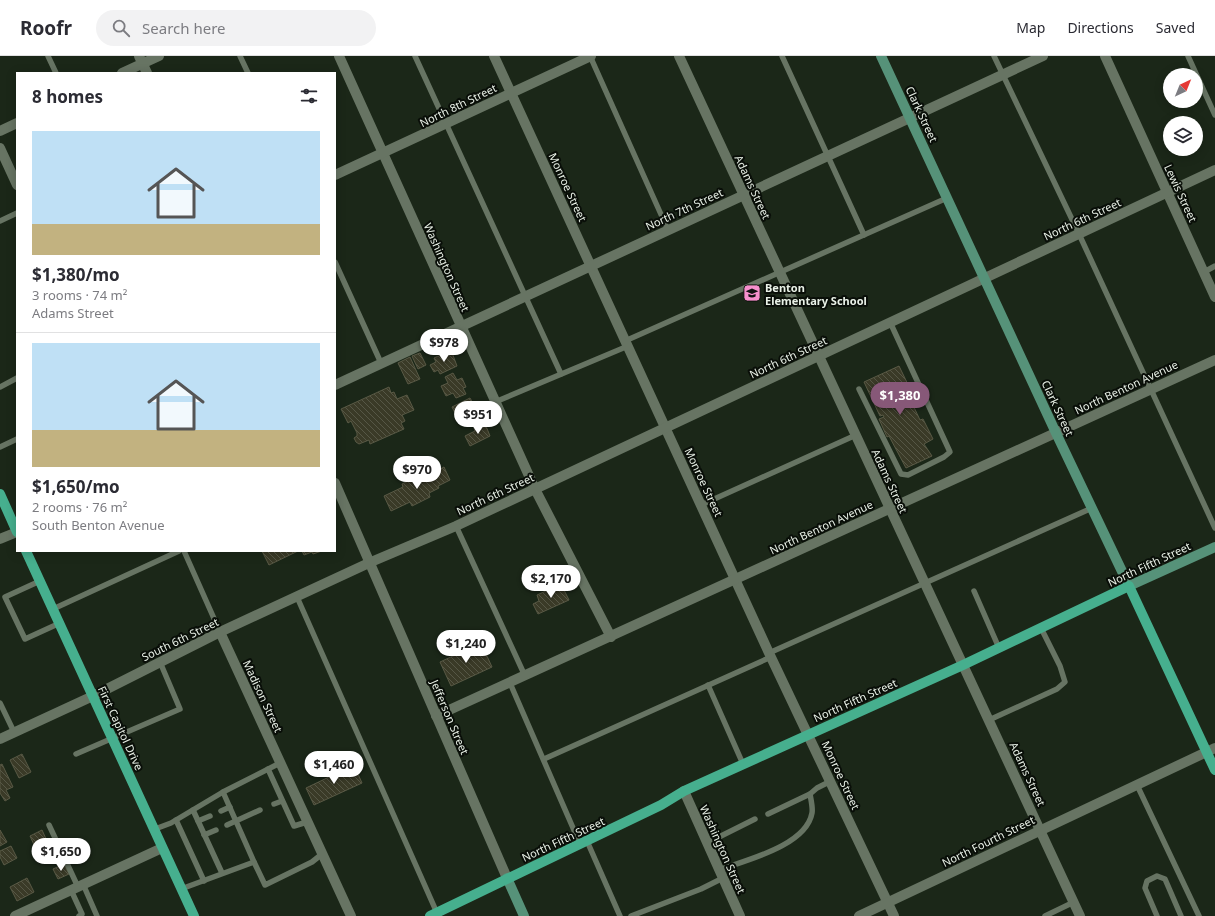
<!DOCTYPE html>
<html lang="en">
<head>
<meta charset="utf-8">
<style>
  :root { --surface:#fff; --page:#f2f2f3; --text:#2b2b33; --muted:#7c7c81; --line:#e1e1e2; --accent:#875878 }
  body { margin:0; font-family:"Noto Sans",sans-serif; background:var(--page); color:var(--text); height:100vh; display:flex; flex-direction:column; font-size:15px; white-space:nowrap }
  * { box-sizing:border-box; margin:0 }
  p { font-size:13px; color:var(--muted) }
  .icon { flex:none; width:22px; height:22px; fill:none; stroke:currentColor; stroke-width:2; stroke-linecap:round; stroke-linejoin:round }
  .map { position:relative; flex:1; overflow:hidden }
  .sheet { position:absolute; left:16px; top:16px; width:320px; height:480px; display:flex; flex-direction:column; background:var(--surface); border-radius:0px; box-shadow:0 2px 10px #0003 }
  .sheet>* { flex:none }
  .needle { width:26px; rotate:43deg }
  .controls { position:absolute; left:1163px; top:12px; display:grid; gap:8px }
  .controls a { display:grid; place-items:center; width:40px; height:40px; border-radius:50%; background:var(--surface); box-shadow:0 2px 10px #0003; font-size:20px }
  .price { position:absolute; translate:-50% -34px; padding:0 9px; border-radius:14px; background:#fff; color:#222; font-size:13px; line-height:26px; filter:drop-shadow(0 1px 2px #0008) }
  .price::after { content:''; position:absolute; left:50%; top:24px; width:12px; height:9px; margin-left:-6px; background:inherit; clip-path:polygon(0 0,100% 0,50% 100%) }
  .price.on { background:var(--accent); color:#fff }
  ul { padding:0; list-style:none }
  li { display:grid; align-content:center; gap:8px; height:212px; padding:0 16px }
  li+li { border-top:1px solid var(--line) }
  li span { display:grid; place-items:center; height:124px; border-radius:0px; color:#555 }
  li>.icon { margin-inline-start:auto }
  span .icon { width:72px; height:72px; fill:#fffc; stroke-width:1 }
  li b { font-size:17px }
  h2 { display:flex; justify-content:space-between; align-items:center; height:48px; padding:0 16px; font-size:17px }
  header { display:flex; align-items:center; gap:24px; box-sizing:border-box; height:56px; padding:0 20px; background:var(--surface); border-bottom:1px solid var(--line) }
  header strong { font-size:19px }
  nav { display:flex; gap:22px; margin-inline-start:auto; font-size:14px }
  .search { width:280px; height:36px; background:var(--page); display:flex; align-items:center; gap:10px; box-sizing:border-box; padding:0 14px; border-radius:22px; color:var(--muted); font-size:15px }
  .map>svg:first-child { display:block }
  .building { fill:url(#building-back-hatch); stroke:#595945 }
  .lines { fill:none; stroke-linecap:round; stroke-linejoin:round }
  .lane { stroke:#677463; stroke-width:5.5 }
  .street { stroke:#677463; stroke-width:10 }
  .secondary { stroke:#569279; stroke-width:10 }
  .primary { stroke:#46af8e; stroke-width:10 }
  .labels { text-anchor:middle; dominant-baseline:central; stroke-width:4; stroke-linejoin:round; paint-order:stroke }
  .street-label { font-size:11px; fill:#e9f1e7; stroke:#090e08 }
  .poi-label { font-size:11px; font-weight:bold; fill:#e9f1e7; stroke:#090e08; text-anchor:start }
</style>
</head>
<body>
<header>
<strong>Roofr</strong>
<div class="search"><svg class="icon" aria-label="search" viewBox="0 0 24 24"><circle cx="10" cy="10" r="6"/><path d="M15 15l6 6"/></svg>Search here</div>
<nav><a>Map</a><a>Directions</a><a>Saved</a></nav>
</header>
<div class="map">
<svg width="1215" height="860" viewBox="0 0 1215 860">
  <defs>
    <pattern id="building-back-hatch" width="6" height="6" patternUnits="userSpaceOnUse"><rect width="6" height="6" fill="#3a3a27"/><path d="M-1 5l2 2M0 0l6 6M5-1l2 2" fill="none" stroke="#565746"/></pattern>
  </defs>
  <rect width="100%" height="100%" fill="#1b2718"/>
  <g class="building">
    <polygon points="451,294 457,310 440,318 438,314 434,316 430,309 436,306 434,302"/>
    <polygon points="420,297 426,309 418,313 412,300"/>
    <polygon points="410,301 420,323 408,328 398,307"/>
    <polygon points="899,310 916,345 912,347 920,364 923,363 933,383 924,388 932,400 906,412 889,380 887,381 879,363 884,361 883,359 880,360 864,326"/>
    <polygon points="453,317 457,324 462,322 466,331 463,332 466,338 456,342 453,337 446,340 441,330 448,327 445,321"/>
    <polygon points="389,331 391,337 394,336 397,343 407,339 414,354 402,359 405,365 401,367 404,373 370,388 369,384 359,388 356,386 354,382 357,380 357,377 351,365 348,367 341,353"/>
    <polygon points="470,342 482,363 468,370 463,361 458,363 452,351"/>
    <polygon points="481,368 483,372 486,370 490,380 470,390 465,380 475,375 474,372"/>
    <polygon points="444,411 450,424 438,430 439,432 429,437 430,441 412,450 410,446 391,455 384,440 403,431 402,428 412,423 414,428 416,427 414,424 421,420 422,422"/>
    <polygon points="262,495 298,495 269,509"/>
    <polygon points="302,495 322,495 313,498 312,496 304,499"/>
    <polygon points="561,528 569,544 538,558 533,548 539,545 537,539"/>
    <polygon points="481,587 492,611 451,630 440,606"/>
    <polygon points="22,698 31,716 19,722 10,704"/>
    <polygon points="2,708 13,731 6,734 10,742 5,745 0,737 0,709"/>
    <polygon points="354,709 362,727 314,749 306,732"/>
    <polygon points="0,774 7,786 0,790"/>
    <polygon points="42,774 47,785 35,791 30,780"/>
    <polygon points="11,790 17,802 4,809 0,801 0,795"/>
    <polygon points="64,808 69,818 58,823 53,813"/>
    <polygon points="27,822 34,836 17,845 10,831"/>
  </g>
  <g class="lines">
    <g class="lane">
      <polyline points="48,0 56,17"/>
      <polyline points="240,0 248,17"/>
      <polyline points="415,0 561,318"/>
      <polyline points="590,0 668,174"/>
      <polyline points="782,0 864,179"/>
      <polyline points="994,0 1079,178 1215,472"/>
      <polyline points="1188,0 1215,59"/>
      <polyline points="0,165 17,157"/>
      <polyline points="335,206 381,307"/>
      <polyline points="1204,216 1215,210"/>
      <polyline points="625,285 947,142"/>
      <polyline points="0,331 17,322"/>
      <polyline points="859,333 901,418 908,419 944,401 950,396 890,266"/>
      <polyline points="495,346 628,290"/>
      <polyline points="0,391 17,383"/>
      <polyline points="701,449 856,379"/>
      <polyline points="456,470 525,620"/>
      <polyline points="184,495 220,576"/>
      <polyline points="40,525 5,541 25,583 60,567"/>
      <polyline points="974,535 999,592"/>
      <polyline points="297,541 437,857"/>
      <polyline points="53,553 179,495"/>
      <polyline points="769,597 1092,452"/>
      <polyline points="510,627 580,788"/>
      <polyline points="708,629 743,708"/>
      <polyline points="0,647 14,676"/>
      <polyline points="989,664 1057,633 1065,626 1060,610 1041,572"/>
      <polyline points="76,698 180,653 160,606"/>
      <polyline points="544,703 771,601"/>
      <polyline points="268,713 294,770 307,766"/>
      <polyline points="1137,729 1199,860"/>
      <polyline points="274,748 282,745"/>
      <polyline points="193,754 222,817"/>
      <polyline points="221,755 230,751"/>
      <polyline points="768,758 810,738"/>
      <polyline points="176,764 204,825"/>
      <polyline points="198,765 210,760"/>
      <polyline points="49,769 78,831"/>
      <polyline points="227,769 260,754"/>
      <polyline points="155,773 171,767 223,736 280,707"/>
      <polyline points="204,779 216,774"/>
      <polyline points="587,785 620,860"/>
      <polyline points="707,787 755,763"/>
      <polyline points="254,806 265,829 312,806 322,798"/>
      <path d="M719 814C746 804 806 790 812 757 813 752 811 744 810 738L817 732 831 725"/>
      <polyline points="83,828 97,860"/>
      <polyline points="181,833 254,806 223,736"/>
      <polyline points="71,834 82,858 79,860"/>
      <polyline points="631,860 701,833 723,822"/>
      <polyline points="1045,860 1074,846"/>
      <polyline points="1157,860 1145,832 1147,825 1157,820 1165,823 1181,860"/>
    </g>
    <g class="street">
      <polyline points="139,0 147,17"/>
      <polyline points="339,0 535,433 611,581"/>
      <polyline points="494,0 769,597 894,860"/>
      <polyline points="679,0 1080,860"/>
      <polyline points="1105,0 1215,241"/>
      <polyline points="122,17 159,0"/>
      <polyline points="0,75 17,67"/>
      <polyline points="0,92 17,129"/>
      <polyline points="335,119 591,0"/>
      <polyline points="335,329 1043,0"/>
      <polyline points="335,427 507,822"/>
      <polyline points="0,483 17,476"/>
      <polyline points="220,576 351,860"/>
      <polyline points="436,660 1215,304"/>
      <polyline points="0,683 93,640 220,576 371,506 456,470 1215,114"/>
      <polyline points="684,735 740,860"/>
      <polyline points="15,860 162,792"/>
      <polyline points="859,860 1215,692"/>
    </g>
    <g class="secondary">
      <polyline points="881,0 1056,377 1129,530 1215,491"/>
      <polyline points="507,822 524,860"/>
    </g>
    <g class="primary">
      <polyline points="0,438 17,476"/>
      <polyline points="26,495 194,860"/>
      <polyline points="430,860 661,749 684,735 963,609 1129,530 1215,714"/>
    </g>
  </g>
  <defs>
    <g id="school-square" transform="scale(0.9)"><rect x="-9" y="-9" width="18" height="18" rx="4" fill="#f790cd" stroke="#090e08"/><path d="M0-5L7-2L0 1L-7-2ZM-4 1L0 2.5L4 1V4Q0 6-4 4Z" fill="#111"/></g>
  </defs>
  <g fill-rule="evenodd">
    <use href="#school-square" x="752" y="237"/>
  </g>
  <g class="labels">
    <g class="street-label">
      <text transform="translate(458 49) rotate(-26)">North 8th Street</text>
      <text transform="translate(922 58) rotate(65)">Clark Street</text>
      <text transform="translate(568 131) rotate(65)">Monroe Street</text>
      <text transform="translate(753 131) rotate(65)">Adams Street</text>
      <text transform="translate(1181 137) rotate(65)">Lewis Street</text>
      <text transform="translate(684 153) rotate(-25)">North 7th Street</text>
      <text transform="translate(1082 163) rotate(-25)">North 6th Street</text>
      <text transform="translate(447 211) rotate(66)">Washington Street</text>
      <text transform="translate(788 301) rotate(-25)">North 6th Street</text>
      <text transform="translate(1126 331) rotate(-25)">North Benton Avenue</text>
      <text transform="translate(1058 352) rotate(65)">Clark Street</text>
      <text transform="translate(890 425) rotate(65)">Adams Street</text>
      <text transform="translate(704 426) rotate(65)">Monroe Street</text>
      <text transform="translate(495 438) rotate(-25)">North 6th Street</text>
      <text transform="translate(821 471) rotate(-25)">North Benton Avenue</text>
      <text transform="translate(1149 508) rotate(-25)">North Fifth Street</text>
      <text transform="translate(180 583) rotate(-26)">South 6th Street</text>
      <text transform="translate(263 640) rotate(65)">Madison Street</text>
      <text transform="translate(855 644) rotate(-24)">North Fifth Street</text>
      <text transform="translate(450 661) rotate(67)">Jefferson Street</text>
      <text transform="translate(121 672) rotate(65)">First Capitol Drive</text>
      <text transform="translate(1028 718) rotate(65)">Adams Street</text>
      <text transform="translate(841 719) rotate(65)">Monroe Street</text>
      <text transform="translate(563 783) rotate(-25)">North Fifth Street</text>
      <text transform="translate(988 785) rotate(-26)">North Fourth Street</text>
      <text transform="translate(723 793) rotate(66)">Washington Street</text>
    </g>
    <g class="poi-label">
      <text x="765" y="231">Benton<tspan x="765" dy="13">Elementary School</tspan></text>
    </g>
  </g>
</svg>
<div class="controls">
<a><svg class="needle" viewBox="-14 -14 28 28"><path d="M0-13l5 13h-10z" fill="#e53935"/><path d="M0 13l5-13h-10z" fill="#7c7c81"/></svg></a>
<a><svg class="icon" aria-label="layers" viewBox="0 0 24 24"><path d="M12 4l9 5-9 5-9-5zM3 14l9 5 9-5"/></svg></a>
</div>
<b class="price" style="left:444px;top:307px">$978</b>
<b class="price on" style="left:900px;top:360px">$1,380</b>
<b class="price" style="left:478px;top:379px">$951</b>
<b class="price" style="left:417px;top:434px">$970</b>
<b class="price" style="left:551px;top:543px">$2,170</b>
<b class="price" style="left:466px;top:608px">$1,240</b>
<b class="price" style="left:334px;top:729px">$1,460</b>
<b class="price" style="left:61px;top:816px">$1,650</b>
<section class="sheet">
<h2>8 homes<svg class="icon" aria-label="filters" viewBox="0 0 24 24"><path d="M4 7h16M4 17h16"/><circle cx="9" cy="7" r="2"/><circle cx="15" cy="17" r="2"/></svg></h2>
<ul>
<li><span style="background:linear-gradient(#bfe0f5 75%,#c2b280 0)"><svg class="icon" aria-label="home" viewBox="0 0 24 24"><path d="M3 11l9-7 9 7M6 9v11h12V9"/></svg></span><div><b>$1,380/mo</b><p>3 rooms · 74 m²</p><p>Adams Street</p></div></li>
<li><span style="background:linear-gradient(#bfe0f5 70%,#c2b280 0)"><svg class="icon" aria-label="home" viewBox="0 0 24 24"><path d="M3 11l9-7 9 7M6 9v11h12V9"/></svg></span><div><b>$1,650/mo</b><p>2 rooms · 76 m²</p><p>South Benton Avenue</p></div></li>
</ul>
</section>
</div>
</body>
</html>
